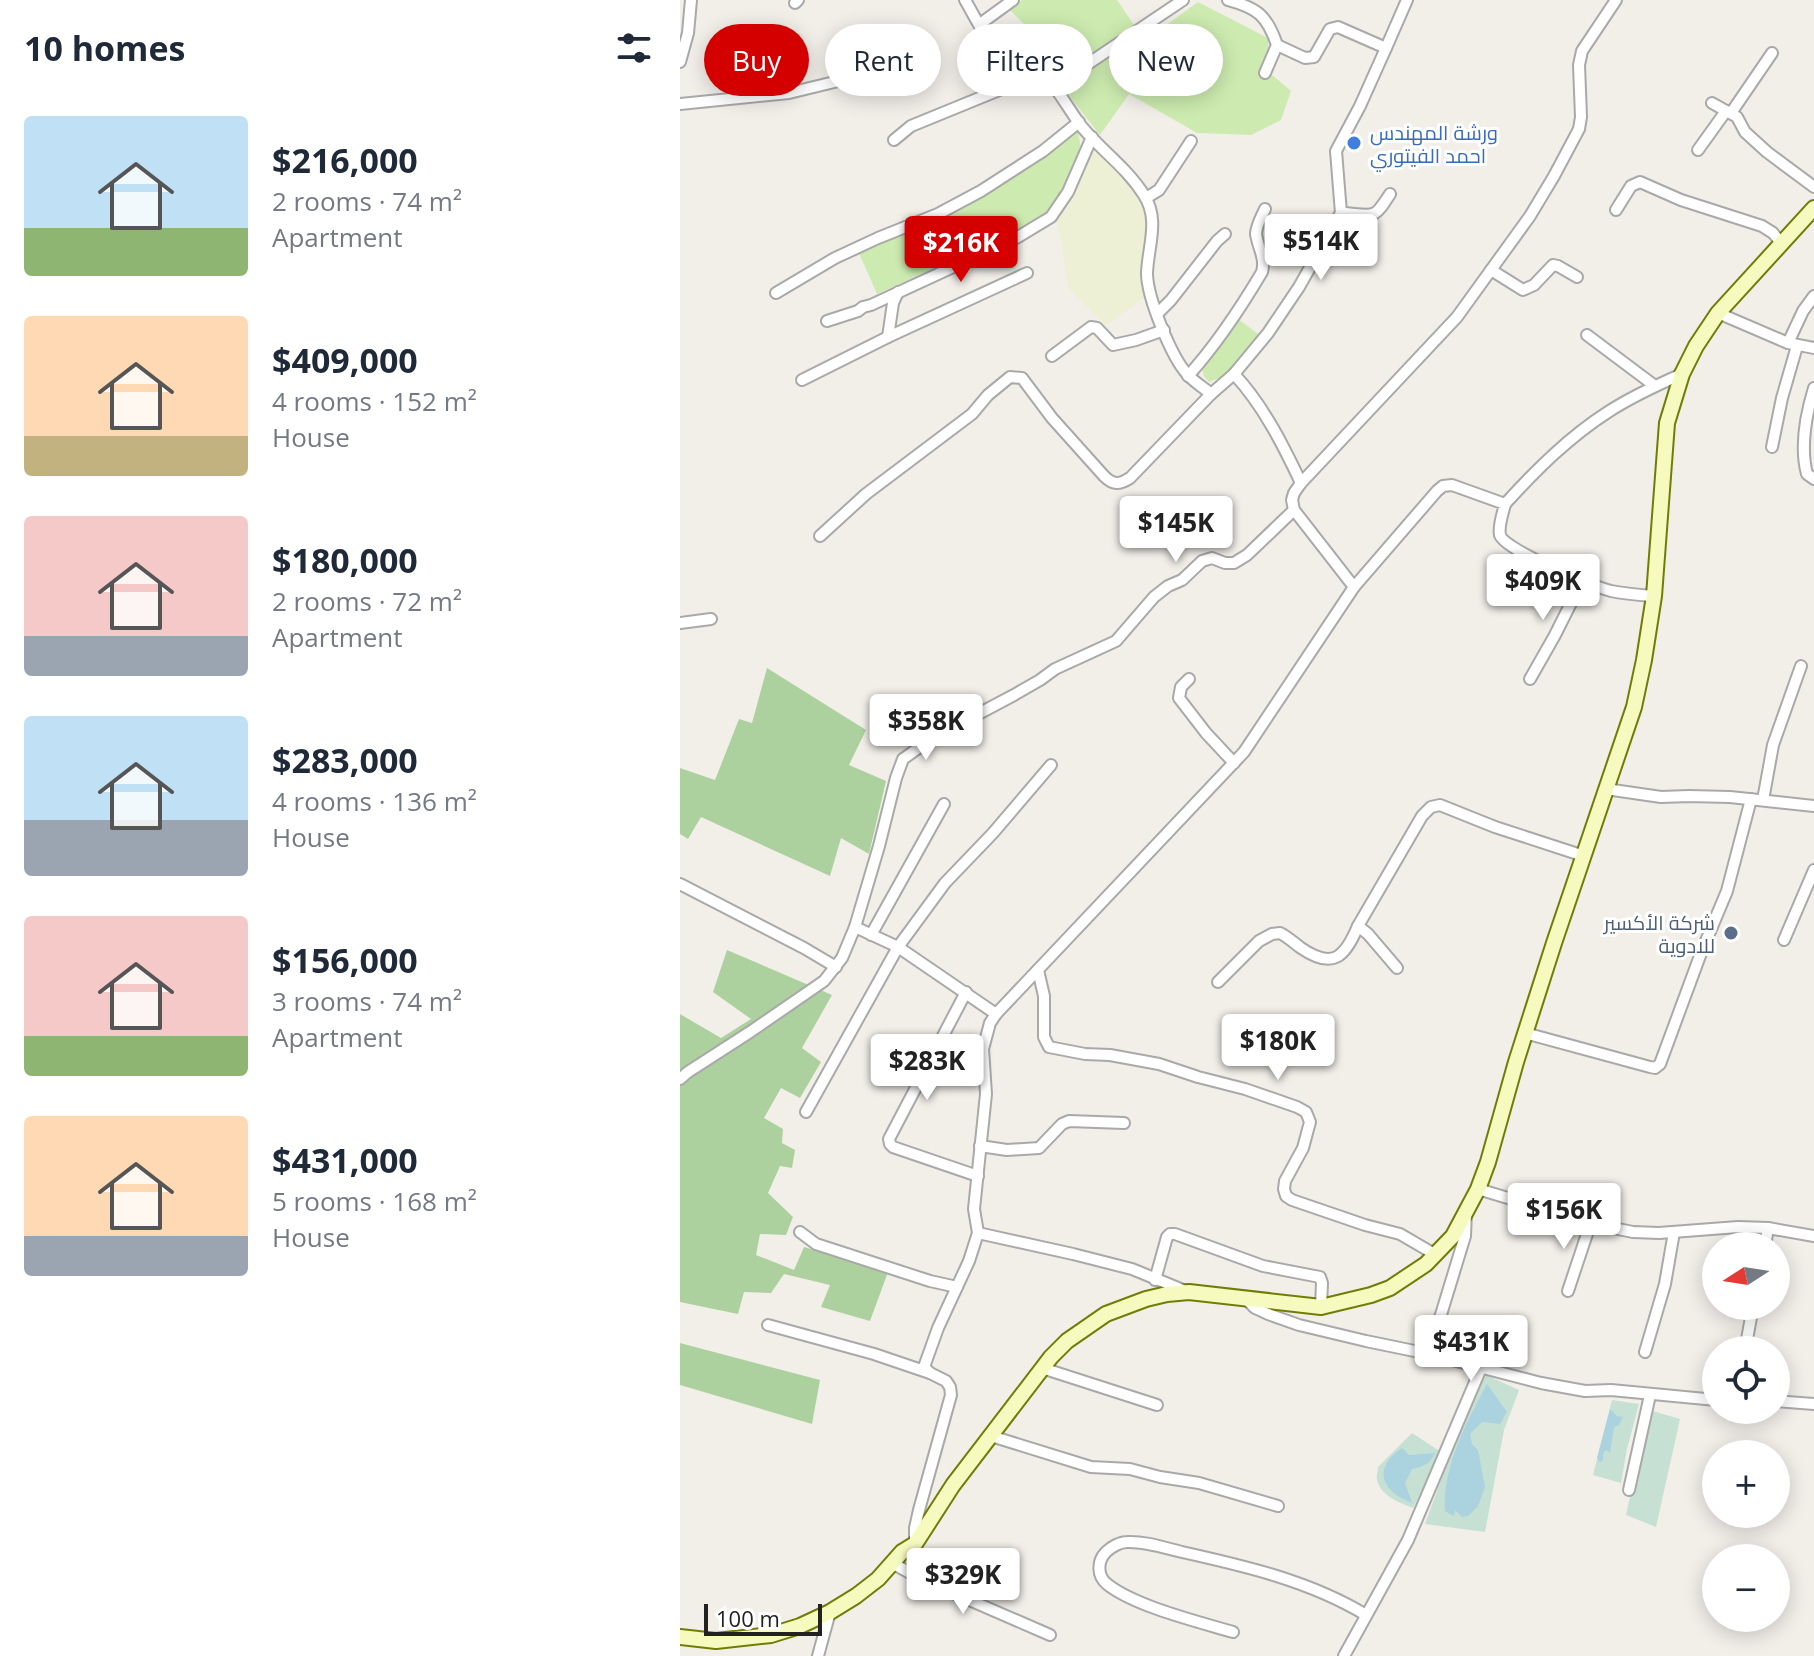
<!DOCTYPE html>
<html lang="en">
<head>
<meta charset="utf-8">
<style>
  :root { --surface:#fff; --page:#f6f6f7; --text:#1f2937; --muted:#747a83; --accent:#d40000 }
  body { margin:0; font-family:"Open Sans",Cairo,sans-serif; background:var(--page); color:var(--text); height:100vh; display:flex; flex-direction:column; font-size:30px; white-space:nowrap }
  * { box-sizing:border-box; margin:0 }
  p { font-size:26px; color:var(--muted) }
  .icon { flex:none; width:44px; height:44px; fill:none; stroke:currentColor; stroke-width:2; stroke-linecap:round; stroke-linejoin:round }
  .map { position:relative; flex:1; overflow:hidden }
  .panel { display:flex; flex-direction:column; background:var(--surface); width:680px }
  .panel>* { flex:none }
  .hud { position:absolute; left:24px; top:24px; width:760px; height:72px; display:flex; gap:16px }
  .needle { width:52px; rotate:258deg }
  .controls { position:absolute; left:1022px; top:1232px; display:grid; gap:16px }
  .controls a { display:grid; place-items:center; width:88px; height:88px; border-radius:50%; background:var(--surface); box-shadow:0 4px 20px #0003; font-size:40px }
  .scale { position:absolute; left:24px; bottom:20px; width:118px; box-sizing:border-box; padding-left:8px; border:4px solid #222; border-top:0; font-size:22px; line-height:28px; white-space:nowrap; color:#222; -webkit-text-stroke:6px #fff; paint-order:stroke }
  .price { position:absolute; translate:-50% -68px; padding:0 18px; border-radius:8px; background:#fff; color:#222; font-size:26px; line-height:52px; filter:drop-shadow(0 2px 4px #0008) }
  .price::after { content:''; position:absolute; left:50%; top:48px; width:24px; height:18px; margin-left:-12px; background:inherit; clip-path:polygon(0 0,100% 0,50% 100%) }
  .price.current { background:var(--accent); color:#fff }
  ul { padding:0; list-style:none }
  li { display:flex; align-items:center; gap:24px; height:200px; padding:0 24px }
  li span { display:grid; place-items:center; flex:none; width:224px; height:160px; border-radius:8px; color:#555 }
  li>.icon { margin-inline-start:auto }
  span .icon { width:96px; height:96px; fill:#fffc; stroke-width:1 }
  li b { font-size:34px }
  h2 { display:flex; justify-content:space-between; align-items:center; height:96px; padding:0 24px; font-size:34px }
  .chip { padding:0 28px; border-radius:36px; background:var(--surface); box-shadow:0 4px 20px #0003; font-size:28px; line-height:72px }
  .chip.current { background:var(--accent); color:#fff }
  main { display:flex; flex:1; min-height:0 }
  .map>svg:first-child { display:block }
  .farmland { fill:#eef0d5 }
  .grass { fill:#cdebb0 }
  .forest { fill:#add19e }
  .wetland { fill:#c6e0d4 }
  .water { fill:#aad3df }
  .lines { fill:none; stroke-linecap:round; stroke-linejoin:round }
  .minor-casing { stroke:#a9a9a9; stroke-width:14 }
  .secondary-casing { stroke:#707d05; stroke-width:18 }
  .minor { stroke:#fff; stroke-width:10 }
  .secondary { stroke:#f7fabf; stroke-width:14 }
  .shop-dot { fill:#3f7fe0; stroke:#fff; stroke-width:3 }
  .service-dot { fill:#5c6f8a; stroke:#fff; stroke-width:3 }
  .labels { text-anchor:middle; dominant-baseline:central; stroke-width:6; stroke-linejoin:round; paint-order:stroke }
  .shop-label { font-size:20px; fill:#366cbe; stroke:#fff; text-anchor:start }
  .service-label { font-size:20px; fill:#4e5e75; stroke:#fff; text-anchor:end }
</style>
</head>
<body>
<main>
<section class="panel">
<h2>10 homes<svg class="icon" aria-label="filters" viewBox="0 0 24 24"><path d="M4 7h16M4 17h16"/><circle cx="9" cy="7" r="2"/><circle cx="15" cy="17" r="2"/></svg></h2>
<ul>
<li><span style="background:linear-gradient(#bfe0f5 70%,#8fb573 0)"><svg class="icon" aria-label="home" viewBox="0 0 24 24"><path d="M3 11l9-7 9 7M6 9v11h12V9"/></svg></span><div><b>$216,000</b><p>2 rooms · 74 m²</p><p>Apartment</p></div></li>
<li><span style="background:linear-gradient(#ffd9b3 75%,#c2b280 0)"><svg class="icon" aria-label="home" viewBox="0 0 24 24"><path d="M3 11l9-7 9 7M6 9v11h12V9"/></svg></span><div><b>$409,000</b><p>4 rooms · 152 m²</p><p>House</p></div></li>
<li><span style="background:linear-gradient(#f6c9c9 75%,#9aa5b1 0)"><svg class="icon" aria-label="home" viewBox="0 0 24 24"><path d="M3 11l9-7 9 7M6 9v11h12V9"/></svg></span><div><b>$180,000</b><p>2 rooms · 72 m²</p><p>Apartment</p></div></li>
<li><span style="background:linear-gradient(#bfe0f5 65%,#9aa5b1 0)"><svg class="icon" aria-label="home" viewBox="0 0 24 24"><path d="M3 11l9-7 9 7M6 9v11h12V9"/></svg></span><div><b>$283,000</b><p>4 rooms · 136 m²</p><p>House</p></div></li>
<li><span style="background:linear-gradient(#f6c9c9 75%,#8fb573 0)"><svg class="icon" aria-label="home" viewBox="0 0 24 24"><path d="M3 11l9-7 9 7M6 9v11h12V9"/></svg></span><div><b>$156,000</b><p>3 rooms · 74 m²</p><p>Apartment</p></div></li>
<li><span style="background:linear-gradient(#ffd9b3 75%,#9aa5b1 0)"><svg class="icon" aria-label="home" viewBox="0 0 24 24"><path d="M3 11l9-7 9 7M6 9v11h12V9"/></svg></span><div><b>$431,000</b><p>5 rooms · 168 m²</p><p>House</p></div></li>
</ul>
</section>
<div class="map">
<svg width="1134" height="1656" viewBox="0 0 1134 1656">
  <rect width="100%" height="100%" fill="#f2efe9"/>
  <polygon class="farmland" points="410,153 419,153 437,164 461,194 471,222 468,295 426,326 389,289 377,221 404,159"/>
  <g class="grass">
    <polygon points="342,0 437,0 462,37 486,25 518,2 588,38 590,73 611,91 601,120 571,135 517,133 449,94 420,135 382,87 384,65 330,10"/>
    <polygon points="394,130 398,131 401,149 372,211 362,219 197,294 178,251 225,235 303,195"/>
    <polygon points="558,319 581,336 547,375 529,382 524,376 521,366 538,349"/>
  </g>
  <g class="forest">
    <polygon points="87,668 186,730 169,765 206,781 189,854 161,838 150,876 21,817 8,839 0,834 0,768 35,780 59,719 72,723"/>
    <polygon points="47,950 152,995 122,1048 141,1062 120,1098 101,1088 84,1118 103,1129 102,1143 115,1150 112,1168 100,1166 88,1193 113,1217 106,1235 80,1234 76,1255 114,1270 124,1247 208,1272 190,1321 141,1307 150,1285 104,1274 91,1293 64,1292 58,1314 0,1302 0,1014 41,1038 71,1019 33,992"/>
    <polygon points="0,1343 140,1380 132,1424 0,1385"/>
  </g>
  <g class="wetland">
    <polygon points="806,1375 839,1390 824,1430 805,1532 745,1524 785,1414"/>
    <polygon points="932,1400 959,1404 947,1449 941,1483 913,1475"/>
    <polygon points="969,1410 1000,1419 976,1527 946,1515"/>
    <path d="M732 1433 761 1452 733 1508C720 1503 701 1496 697 1480 696 1476 698 1471 698 1467Z"/>
  </g>
  <g class="water">
    <path d="M807 1384 827 1412 820 1424 802 1422 790 1434 792 1444 798 1450 805 1487 798 1506 788 1516 782 1517 775 1510 774 1516 765 1511C762 1468 787 1421 807 1384Z"/>
    <polygon points="930,1409 937,1416 943,1417 939,1425 934,1427 930,1453 925,1450 923,1456 923,1460 920,1462 917,1458"/>
    <path d="M722 1448 729 1455 755 1453C749 1465 744 1466 732 1469L725 1483 732 1503C701 1491 692 1468 722 1448Z"/>
  </g>
  <g class="lines">
    <g class="minor-casing">
      <g id="minor">
        <path d="M285 0C294 15 308 46 324 54 337 61 350 63 362 73 379 89 388 109 402 127 422 151 447 168 464 195 480 220 468 246 467 273 467 297 491 356 507 374 514 382 523 387 531 394L554 374C583 405 603 445 621 483"/>
        <path d="M548 0C577 8 587 15 597 45L585 73"/>
        <polyline points="115,3 118,0"/>
        <polyline points="300,24 333,0"/>
        <polyline points="597,45 625,58 634,57 650,29 658,27 706,48 727,0"/>
        <polyline points="0,62 8,33 11,0"/>
        <polyline points="375,86 503,0"/>
        <polyline points="1032,103 1057,117 1065,132 1087,152 1134,187"/>
        <polyline points="0,104 109,93 237,62"/>
        <polyline points="1051,113 1092,53"/>
        <polyline points="214,140 231,126 324,88 349,64"/>
        <polyline points="1018,150 1046,111"/>
        <polyline points="466,198 479,190 511,141"/>
        <polyline points="936,210 951,186 960,182 1001,200 1082,226 1093,233 1101,243"/>
        <polyline points="661,213 656,151 680,106 706,48"/>
        <polyline points="811,270 843,290 854,285 873,265 878,266 897,277"/>
        <polyline points="218,292 213,303 208,337 347,273"/>
        <polyline points="96,293 155,258 198,238 258,214 301,191 363,151 399,122"/>
        <polyline points="478,313 491,300 537,241 545,234"/>
        <polyline points="1038,313 1108,343 1134,348"/>
        <polyline points="147,321 178,311 183,307 191,305 338,237 371,217 388,192 412,137"/>
        <polyline points="907,335 975,386"/>
        <polyline points="1108,343 1123,311 1134,296"/>
        <polyline points="372,356 411,327 417,328 433,345 456,340 484,330"/>
        <path d="M554 374 588 333 619 287 659 216 661 213H666C695 216 694 219 710 194"/>
        <path d="M508 376C537 344 560 309 582 272 586 258 578 248 576 234 576 226 582 216 585 209"/>
        <polyline points="122,380 208,337"/>
        <path d="M1134 388C1126 414 1120 448 1127 474L1134 479"/>
        <polyline points="1092,447 1102,398 1117,346"/>
        <path d="M825 504C856 470 889 437 928 412 951 397 977 385 1002 374"/>
        <path d="M140 536 186 494 292 414 308 395 330 377 342 378 372 418 424 476C433 485 439 485 450 478L531 394"/>
        <polyline points="674,587 614,510 612,500 614,493 621,483 777,317 850,216 874,176 899,129 901,117 899,65 902,51 936,0"/>
        <polyline points="0,623 31,619"/>
        <polyline points="509,679 501,687 499,698 526,733 554,763"/>
        <polyline points="850,679 875,635 903,579"/>
        <polyline points="926,789 981,797 1009,796 1050,797 1134,806"/>
        <polyline points="1083,800 1093,745 1121,666"/>
        <polyline points="0,884 124,948 156,967"/>
        <polyline points="175,927 199,846 216,778 223,759 251,739 334,695 360,680 375,669 436,641 474,597 488,586 502,580 522,561 532,558 545,563 554,563 567,555 614,510"/>
        <polyline points="191,935 264,804"/>
        <polyline points="1104,940 1134,870"/>
        <polyline points="717,968 688,934 678,926 742,816 751,807 760,805 815,827 904,856"/>
        <polyline points="358,970 364,996 364,1037 369,1047 405,1054 430,1055 479,1064 518,1077 565,1089 617,1107 626,1112 630,1122 623,1148 605,1181 604,1189 606,1196 612,1200 685,1225 720,1234 756,1255"/>
        <path d="M538 982 579 941 592 934 600 933C608 937 614 943 621 948 653 970 665 957 678 926"/>
        <polyline points="286,992 209,1139 210,1144 213,1147 298,1176"/>
        <polyline points="845,1033 970,1067 975,1068 980,1064 1021,953 1047,891 1071,799"/>
        <polyline points="0,1079 8,1072 70,1032 144,981 162,958 175,927 218,947 316,1014"/>
        <polyline points="126,1112 218,947 265,883 313,833 371,765"/>
        <polyline points="300,1146 327,1150 359,1148 382,1124 389,1121 444,1123"/>
        <polyline points="798,1189 861,1208 933,1228 953,1232 979,1233 1058,1227 1088,1228 1134,1236"/>
        <polyline points="120,1232 136,1244 250,1281 277,1287"/>
        <polyline points="298,1233 393,1254 452,1269 503,1290"/>
        <polyline points="1085,1246 1088,1228"/>
        <polyline points="475,1280 487,1237 490,1234 495,1234 583,1266 640,1277 642,1283 641,1307"/>
        <polyline points="888,1291 911,1222"/>
        <polyline points="567,1300 575,1308 588,1314 619,1325 686,1341 749,1354 861,1383 905,1391 931,1390 1036,1400"/>
        <polyline points="88,1325 194,1354 250,1373 266,1381 270,1387 271,1395 239,1510 235,1528 235,1542"/>
        <polyline points="1066,1345 1073,1306"/>
        <polyline points="965,1352 985,1284 994,1232"/>
        <polyline points="749,1354 785,1236 786,1213"/>
        <polyline points="362,1368 477,1405"/>
        <path d="M250 1373 244 1367 258 1328 289 1261 298 1233 294 1209 306 1094 303 1049 310 1023 316 1014 564 752 674 587 757 491 763 486 772 485 825 504C823 513 818 526 820 535 824 550 913 586 931 591 945 594 960 595 974 596"/>
        <polyline points="1096,1401 1134,1404"/>
        <polyline points="311,1436 411,1467 450,1469 480,1477 519,1483 598,1506"/>
        <polyline points="949,1490 970,1395"/>
        <polyline points="212,1563 241,1579 370,1635"/>
        <path d="M553 1632C519 1622 454 1606 427 1584 417 1576 417 1561 426 1552 431 1547 440 1542 447 1542 465 1541 485 1548 502 1552 565 1566 630 1581 686 1615"/>
        <polyline points="138,1656 150,1612"/>
        <polyline points="664,1656 728,1540 801,1368"/>
      </g>
    </g>
    <g class="secondary-casing">
      <polyline id="secondary" points="0,1637 36,1641 91,1635 120,1626 150,1612 176,1596 198,1579 222,1552 235,1544 273,1485 371,1357 387,1341 426,1314 466,1299 487,1294 509,1292 641,1307 691,1295 710,1288 746,1264 773,1236 798,1189 808,1162 836,1062 874,943 954,707 964,660 974,596 987,423 1002,374 1016,346 1038,313 1134,208"/>
    </g>
    <use href="#minor" class="minor"/>
    <use href="#secondary" class="secondary"/>
  </g>
  <circle class="shop-dot" cx="674" cy="143" r="8"/>
  <circle class="service-dot" cx="1051" cy="933" r="8"/>
  <g class="labels">
    <g class="shop-label">
      <text x="690" y="132">ورشة المهندس<tspan x="690" dy="23">احمد الفيتوري</tspan></text>
    </g>
    <g class="service-label">
      <text x="1035" y="922">شركة الأكسير<tspan x="1035" dy="23">للادوية</tspan></text>
    </g>
  </g>
</svg>
<div class="controls">
<a><svg class="needle" viewBox="-14 -14 28 28"><path d="M0-13l5 13h-10z" fill="#e53935"/><path d="M0 13l5-13h-10z" fill="#747a83"/></svg></a>
<a><svg class="icon" aria-label="locate" viewBox="0 0 24 24"><circle cx="12" cy="12" r="6"/><path d="M12 2v4M12 18v4M2 12h4M18 12h4"/></svg></a>
<a>+</a>
<a>−</a>
</div>
<div class="scale">100 m</div>
<b class="price" style="left:641px;top:282px">$514K</b>
<b class="price current" style="left:281px;top:284px">$216K</b>
<b class="price" style="left:496px;top:564px">$145K</b>
<b class="price" style="left:863px;top:622px">$409K</b>
<b class="price" style="left:246px;top:762px">$358K</b>
<b class="price" style="left:598px;top:1082px">$180K</b>
<b class="price" style="left:247px;top:1102px">$283K</b>
<b class="price" style="left:884px;top:1251px">$156K</b>
<b class="price" style="left:791px;top:1383px">$431K</b>
<b class="price" style="left:283px;top:1616px">$329K</b>
<div class="hud">
<a class="chip current">Buy</a>
<a class="chip">Rent</a>
<a class="chip">Filters</a>
<a class="chip">New</a>
</div>
</div>
</main>
</body>
</html>
